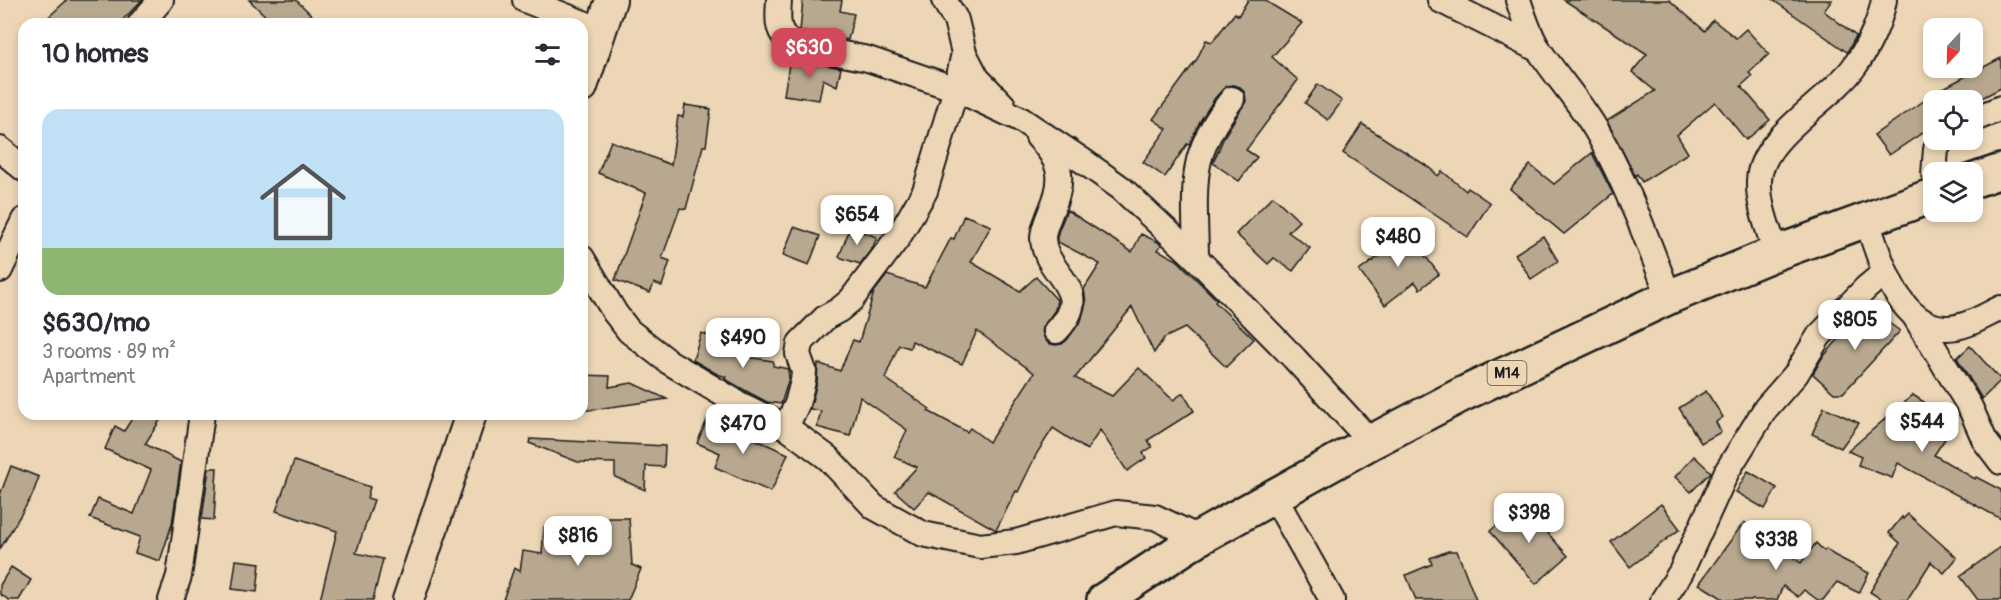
<!DOCTYPE html>
<html lang="en">
<head>
<meta charset="utf-8">
<style>
  :root { --surface:#fff; --page:#f2f2f3; --text:#2b2b33; --muted:#7c7c81; --accent:#d1495b }
  body { margin:0; font-family:Pangolin,sans-serif; background:var(--page); color:var(--text); height:100vh; display:flex; flex-direction:column; font-size:22px; white-space:nowrap }
  * { box-sizing:border-box; margin:0 }
  p { font-size:20px; color:var(--muted) }
  .icon { flex:none; width:33px; height:33px; fill:none; stroke:currentColor; stroke-width:2; stroke-linecap:round; stroke-linejoin:round }
  .map { position:relative; flex:1; overflow:hidden }
  .sheet { position:absolute; left:18px; top:18px; width:570px; height:402px; display:flex; flex-direction:column; background:var(--surface); border-radius:18px; box-shadow:0 3px 9px #0003 }
  .sheet>* { flex:none }
  .needle { width:39px; rotate:202deg }
  .buttons { position:absolute; left:1923px; top:18px; display:grid; gap:12px }
  .buttons a { display:grid; place-items:center; width:60px; height:60px; border-radius:12px; background:var(--surface); box-shadow:0 3px 9px #0003; font-size:30px }
  .price { position:absolute; translate:-50% -51px; padding:0 14px; border-radius:12px; background:#fff; color:#222; font-size:20px; line-height:39px; filter:drop-shadow(0 2px 3px #0008) }
  .price::after { content:''; position:absolute; left:50%; top:36px; width:18px; height:14px; margin-left:-9px; background:inherit; clip-path:polygon(0 0,100% 0,50% 100%) }
  .price.selected { background:var(--accent); color:#fff }
  ul { padding:0; list-style:none }
  li { display:grid; align-content:center; gap:12px; height:318px; padding:0 24px }
  li span { display:grid; place-items:center; height:186px; border-radius:18px; color:#555 }
  li>.icon { margin-inline-start:auto }
  span .icon { width:108px; height:108px; fill:#fffc; stroke-width:1 }
  li b { font-size:26px }
  h2 { display:flex; justify-content:space-between; align-items:center; height:72px; padding:0 24px; font-size:26px }
  .map>svg:first-child { display:block }
  .building { fill:#b8a88f; stroke:#1c1c1c; stroke-width:1.5; fill-rule:evenodd }
  .lines { fill:none; stroke-linecap:round; stroke-linejoin:round }
  .minor-casing { stroke:#1c1c1c; stroke-width:28 }
  .tertiary-casing { stroke:#1c1c1c; stroke-width:34 }
  .trunk-casing { stroke:#1c1c1c; stroke-width:38 }
  .minor { stroke:#ecd6b5; stroke-width:24 }
  .tertiary { stroke:#ecd6b5; stroke-width:30 }
  .trunk { stroke:#ecd6b5; stroke-width:33 }
  .labels { text-anchor:middle; dominant-baseline:central; stroke-width:4.5; stroke-linejoin:round; paint-order:stroke }
  .shield { fill:#ecd6b5; stroke:#5a544a; stroke-width:1.5 }
  .shield-label { font-size:15px; font-weight:bold; fill:#1c1c1c }
</style>
</head>
<body>
<div class="map">
<svg width="2001" height="600" viewBox="0 0 2001 600">
  <rect width="100%" height="100%" fill="#ecd6b5"/>
  <filter id="ink" filterUnits="userSpaceOnUse"><feTurbulence type="fractalNoise" baseFrequency=".0167" numOctaves="2"/><feDisplacementMap in="SourceGraphic" scale="12" xChannelSelector="R" yChannelSelector="G"/><feConvolveMatrix kernelMatrix="1 2 1 2 8 2 1 2 1" color-interpolation-filters="sRGB"/></filter>
  <g filter="url(#ink)">
    <g class="building">
      <polygon points="67,0 142,0 119,24 41,24"/>
      <polygon points="249,0 296,0 321,24 274,24"/>
      <polygon points="803,0 842,0 840,11 854,14 848,40 800,31"/>
      <polygon points="1248,0 1264,0 1302,23 1272,57 1298,80 1246,150 1257,157 1239,181 1213,163 1225,135 1246,101 1245,93 1240,87 1233,85 1226,86 1215,98 1200,121 1189,145 1187,144 1165,177 1143,162 1167,129 1153,119 1197,59 1206,40 1212,42 1235,13 1238,16"/>
      <polygon points="1564,0 1669,0 1705,31 1713,20 1736,38 1746,29 1769,54 1749,73 1752,76 1741,86 1770,120 1746,140 1715,102 1677,135 1688,153 1642,182 1637,174 1635,176 1607,121 1655,91 1632,72 1647,54"/>
      <polygon points="1773,0 1832,0 1824,11 1856,36 1847,52"/>
      <polygon points="790,58 841,68 837,86 823,79 819,100 784,95"/>
      <polygon points="2001,58 2001,88 1972,103 1972,100 1934,100 1934,125 1889,155 1874,135 1931,96 1930,95"/>
      <polygon points="1318,84 1342,101 1328,120 1305,103"/>
      <polygon points="685,105 711,109 706,146 703,146 686,209 680,208 662,258 670,261 662,286 654,283 650,293 615,280 646,193 598,173 611,141 671,165 678,116 683,117"/>
      <polygon points="1362,124 1430,168 1438,176 1442,171 1466,191 1468,188 1490,203 1468,237 1343,153"/>
      <polygon points="1592,153 1613,194 1564,234 1510,189 1530,165 1554,184"/>
      <polygon points="1273,196 1299,221 1288,232 1310,248 1293,271 1274,258 1268,264 1236,234"/>
      <path d="M1067 210 1132 252 1141 234 1158 242 1161 245 1158 250 1177 260 1217 300 1215 302 1254 339 1226 367 1185 328 1164 338 1154 353 1132 307 1075 378 1112 396 1139 368 1173 400 1183 393 1194 411 1148 440 1152 447 1143 453 1146 458 1127 471 1100 430 1087 450 1053 428 1037 453 1018 492 1016 491 996 530 929 492 914 508 895 491 917 467 894 457 907 430 860 397 850 436 817 427 821 411 810 409 817 382 818 363 840 371 853 340 859 342 874 292 887 275 925 287 951 238 954 239 964 215 991 226 971 262 1020 291 1036 277 1057 300 1055 310 1042 328 1043 336 1048 343 1055 345 1062 344 1067 340 1081 321 1086 303 1084 289 1100 264 1058 242V232ZM977 331 1034 373 989 442 970 428 967 432 928 411 930 409 885 378 899 345 910 348 912 341 962 364Z"/>
      <polygon points="794,227 820,236 809,265 783,255"/>
      <polygon points="850,228 877,237 873,247 860,264 839,257"/>
      <polygon points="1404,228 1439,274 1420,289 1415,282 1385,305 1359,271 1386,251 1381,245"/>
      <polygon points="1543,236 1558,261 1531,279 1515,254"/>
      <polygon points="1867,307 1900,331 1843,393 1834,393 1813,374 1822,358"/>
      <polygon points="701,333 743,346 741,356 773,361 773,366 788,369 789,378 781,404 767,402 748,392 725,379 726,377 717,374 693,360"/>
      <polygon points="1970,346 2001,380 1982,399 1957,358"/>
      <polygon points="582,375 610,376 609,387 632,383 667,399 582,411"/>
      <polygon points="1706,391 1723,417 1716,422 1721,432 1701,443 1679,408"/>
      <polygon points="1913,395 1956,423 1934,455 1975,479 1976,477 2001,490 2001,519 1898,463 1892,478 1858,465 1861,457 1848,451"/>
      <polygon points="1824,407 1859,423 1841,448 1812,434"/>
      <polygon points="135,414 164,414 145,444 181,462 172,524 160,561 135,553 140,537 90,518 98,499 134,514 151,470 105,449 115,426 124,431"/>
      <polygon points="708,418 788,454 771,492 715,467 720,453 697,443"/>
      <polygon points="530,439 665,446 664,467 646,466 645,490 615,477 615,463 578,462 529,443"/>
      <polygon points="1694,456 1711,472 1691,492 1675,477"/>
      <polygon points="294,461 370,487 367,498 374,500 356,553 383,559 373,600 320,600 337,531 276,511"/>
      <polygon points="11,466 39,477 32,496 0,549 0,495"/>
      <polygon points="209,468 217,468 214,520 202,519"/>
      <polygon points="1748,471 1777,488 1765,509 1736,492"/>
      <polygon points="1522,504 1568,556 1536,584 1490,531"/>
      <polygon points="1661,504 1680,529 1630,567 1611,542"/>
      <polygon points="1908,514 1957,558 1944,573 1931,562 1907,600 1883,600 1870,592 1900,543 1889,533 1902,517 1903,519"/>
      <polygon points="608,518 629,518 632,565 641,569 628,600 503,600 514,568 520,571 523,551 542,554 544,527 609,534"/>
      <polygon points="1744,522 1801,563 1816,543 1824,551 1826,549 1834,555 1869,573 1859,593 1837,582 1823,600 1818,600 1804,590 1798,597 1783,586 1777,600 1725,600 1699,584"/>
      <polygon points="2001,547 2001,600 1978,600 1960,576"/>
      <polygon points="1448,551 1457,551 1476,600 1416,600 1406,575 1432,564 1430,558"/>
      <polygon points="236,560 260,563 257,592 232,589"/>
      <polygon points="11,567 31,580 19,600 9,600 0,594 0,585"/>
    </g>
    <g class="lines">
      <g class="minor-casing">
        <g id="minor">
          <polyline points="525,0 601,30"/>
          <path d="M779 0C778 19 775 32 793 44L868 59 956 89 1020 119 1083 161 1121 188 1196 258 1294 358 1371 442"/>
          <polyline points="944,0 956,20 964,53 977,78 1003,105"/>
          <polyline points="1440,0 1539,50"/>
          <path d="M1518 0C1524 17 1529 35 1539 50 1558 79 1581 103 1598 133 1627 185 1648 241 1669 297"/>
          <polyline points="140,24 161,0"/>
          <polyline points="1972,120 2001,108"/>
          <path d="M1038 137C1062 162 1065 179 1051 211 1048 219 1043 229 1043 238 1044 276 1097 289 1056 331"/>
          <polyline points="0,149 24,169"/>
          <polyline points="1934,174 1936,149 1942,140"/>
          <path d="M1866 218C1879 255 1896 325 1945 328 1964 329 1984 316 2001 308"/>
          <path d="M1776 253C1769 230 1758 206 1759 181 1760 137 1830 101 1854 67 1868 48 1880 22 1884 0"/>
          <polyline points="582,258 615,313 629,331 669,362 741,405 786,427 828,458 874,507 923,534 980,546 1016,542 1116,513 1155,517 1199,538"/>
          <path d="M1196 258C1196 228 1192 189 1199 160 1205 138 1218 117 1232 99"/>
          <polyline points="0,270 24,220"/>
          <polyline points="1914,315 1970,407 1985,441 2001,462"/>
          <polyline points="786,427 797,404 803,381 804,371 798,354 800,343 826,317 839,310 851,300 899,236 925,191 956,89 964,53"/>
          <polyline points="1274,496 1332,600"/>
          <polyline points="171,600 179,576 202,414"/>
          <polyline points="1663,600 1681,572 1727,471 1766,408 1796,374 1819,336 1866,288 1885,272"/>
        </g>
      </g>
      <g class="tertiary-casing">
        <g id="tertiary">
          <polyline points="582,87 611,0"/>
          <polyline points="408,600 471,414"/>
        </g>
      </g>
      <g class="trunk-casing">
        <g id="trunk">
          <polyline points="1972,181 2001,171"/>
          <polyline points="1104,600 1199,538 1371,442 1463,394 1669,297 1776,253 1934,195"/>
        </g>
      </g>
      <use href="#minor" class="minor"/>
      <use href="#tertiary" class="tertiary"/>
      <use href="#trunk" class="trunk"/>
    </g>
  </g>
  <g class="labels">
    <rect class="shield" x="1487.5" y="361" width="39" height="24" rx="4.5"/>
    <g class="shield-label">
      <text x="1507" y="373">M14</text>
    </g>
  </g>
</svg>
<div class="buttons">
<a><svg class="needle" viewBox="-14 -14 28 28"><path d="M0-13l5 13h-10z" fill="#e53935"/><path d="M0 13l5-13h-10z" fill="#7c7c81"/></svg></a>
<a><svg class="icon" aria-label="locate" viewBox="0 0 24 24"><circle cx="12" cy="12" r="6"/><path d="M12 2v4M12 18v4M2 12h4M18 12h4"/></svg></a>
<a><svg class="icon" aria-label="layers" viewBox="0 0 24 24"><path d="M12 4l9 5-9 5-9-5zM3 14l9 5 9-5"/></svg></a>
</div>
<b class="price selected" style="left:809px;top:79px">$630</b>
<b class="price" style="left:857px;top:246px">$654</b>
<b class="price" style="left:1398px;top:268px">$480</b>
<b class="price" style="left:1855px;top:351px">$805</b>
<b class="price" style="left:743px;top:369px">$490</b>
<b class="price" style="left:1922px;top:453px">$544</b>
<b class="price" style="left:743px;top:455px">$470</b>
<b class="price" style="left:1529px;top:544px">$398</b>
<b class="price" style="left:578px;top:567px">$816</b>
<b class="price" style="left:1776px;top:571px">$338</b>
<section class="sheet">
<h2>10 homes<svg class="icon" aria-label="filters" viewBox="0 0 24 24"><path d="M4 7h16M4 17h16"/><circle cx="9" cy="7" r="2"/><circle cx="15" cy="17" r="2"/></svg></h2>
<ul>
<li><span style="background:linear-gradient(#bfe0f5 75%,#8fb573 0)"><svg class="icon" aria-label="home" viewBox="0 0 24 24"><path d="M3 11l9-7 9 7M6 9v11h12V9"/></svg></span><div><b>$630/mo</b><p>3 rooms · 89 m²</p><p>Apartment</p></div></li>
</ul>
</section>
</div>
</body>
</html>
